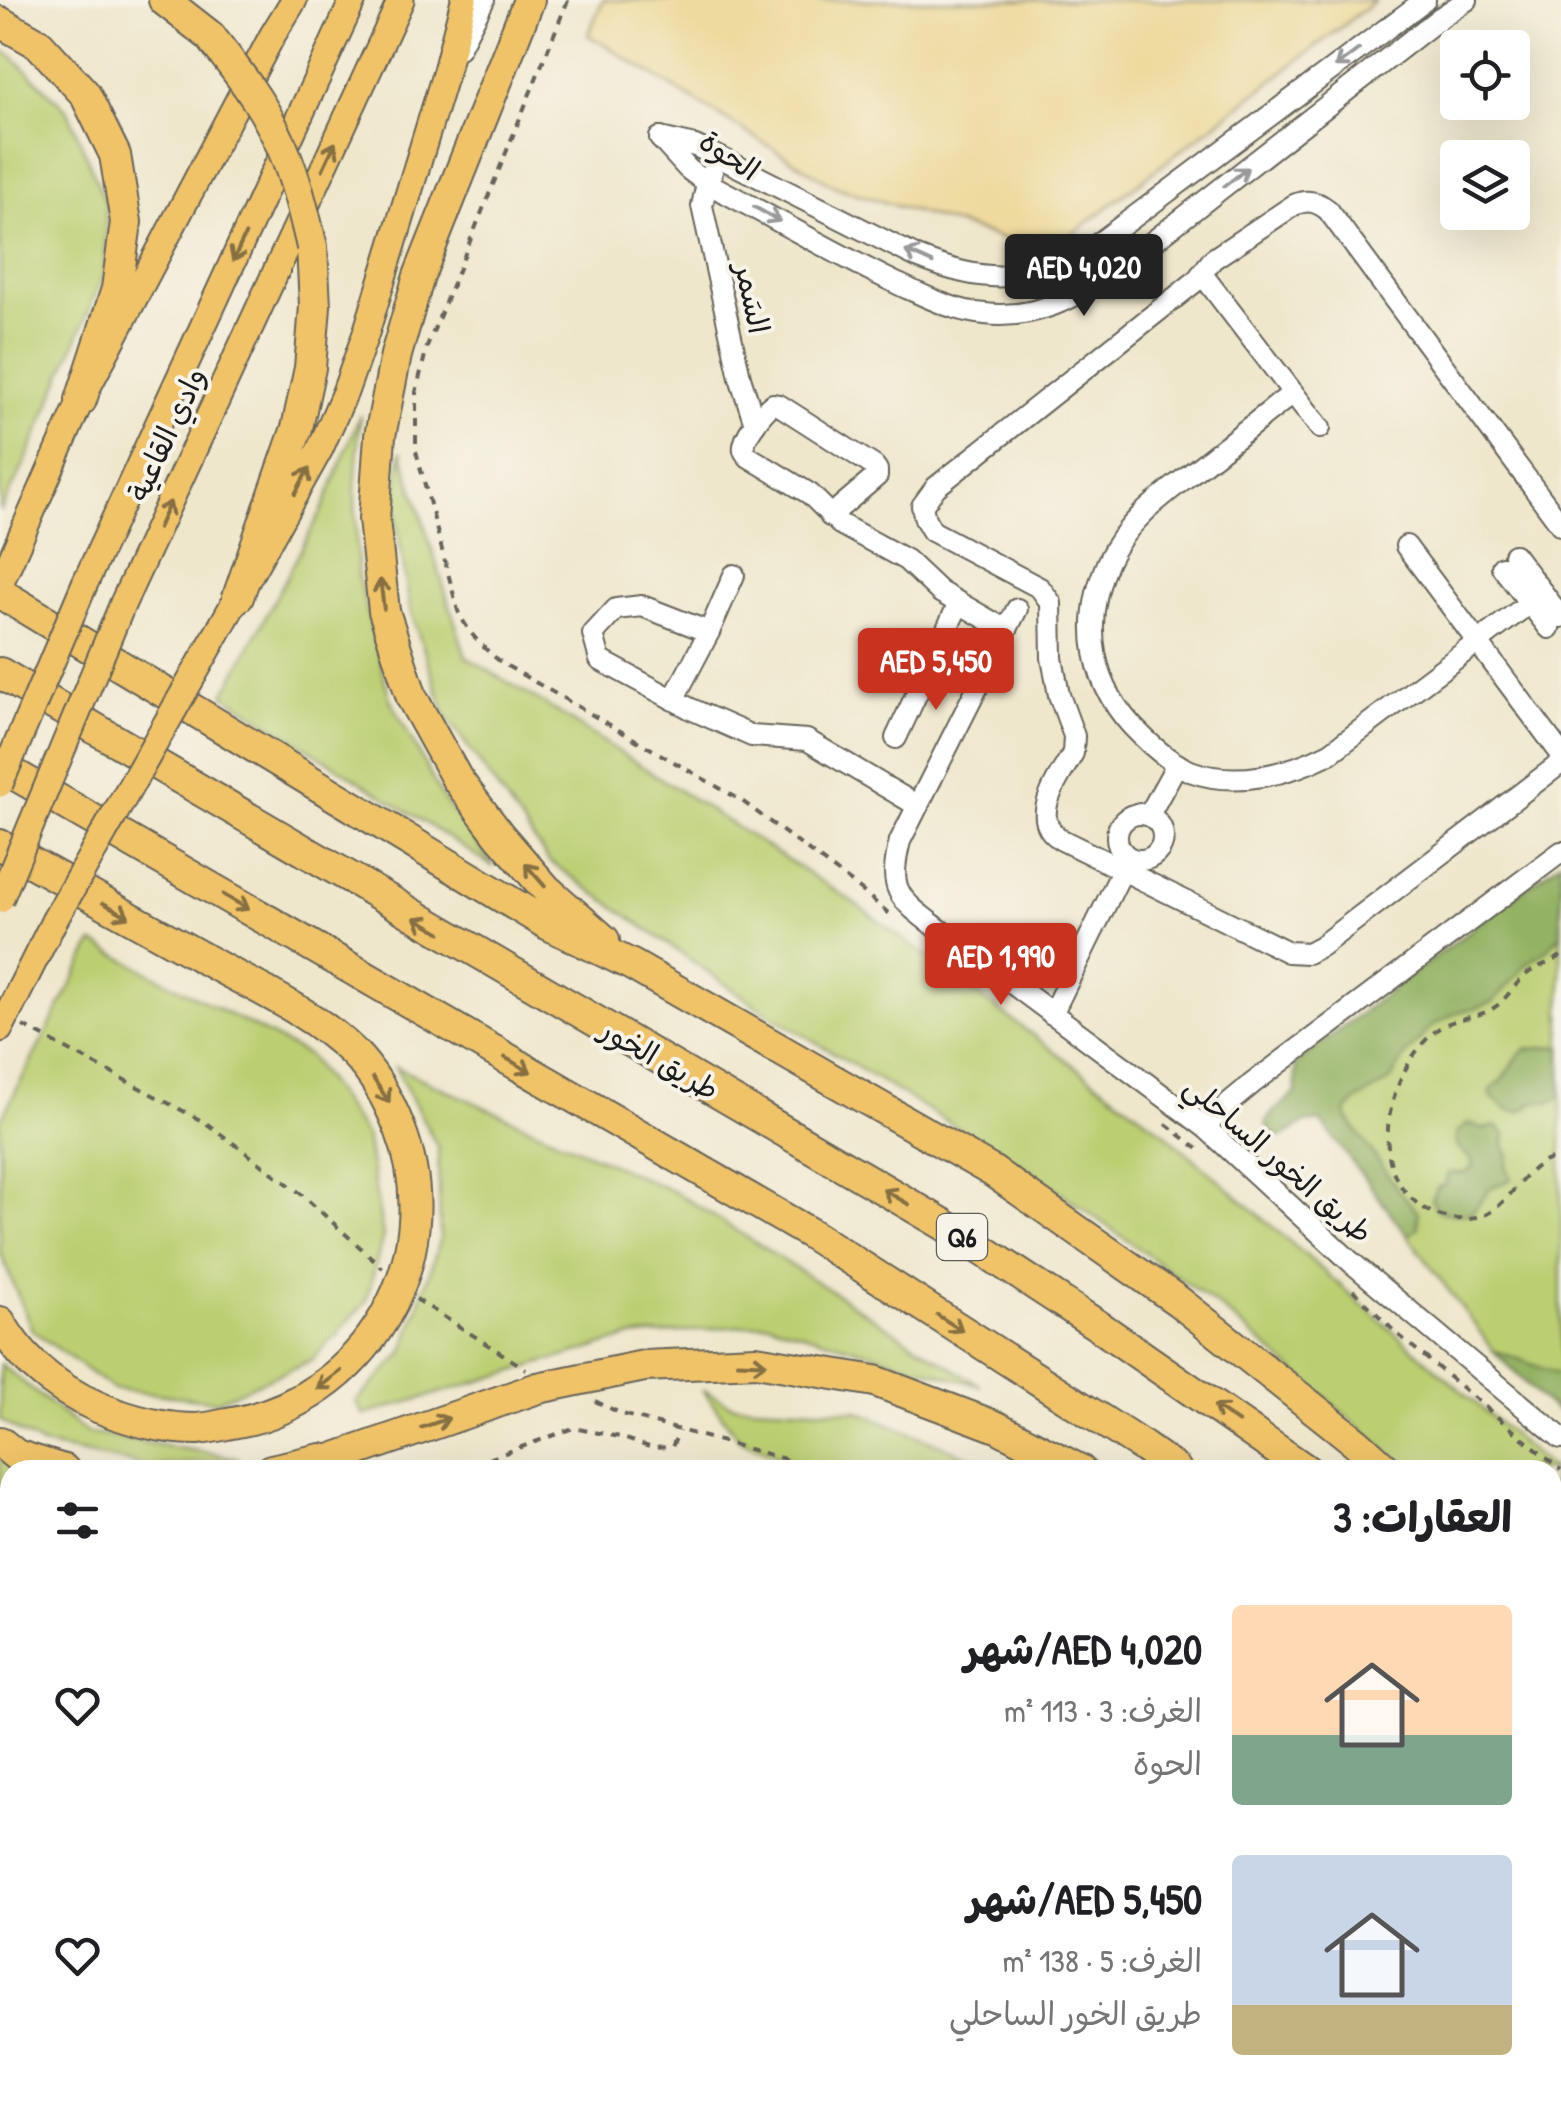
<!DOCTYPE html>
<html lang="ar">
<head>
<meta charset="utf-8">
<style>
  :root { --surface:#fff; --page:#f6f6f6; --text:#202124; --muted:#757577; --accent:#c8321e }
  body { margin:0; font-family:"Patrick Hand","Playpen Sans Arabic",sans-serif; background:var(--page); color:var(--text); direction:rtl; height:100vh; display:flex; flex-direction:column; font-size:38px; white-space:nowrap }
  * { box-sizing:border-box; margin:0 }
  p { font-size:32px; color:var(--muted) }
  .icon { flex:none; width:55px; height:55px; fill:none; stroke:currentColor; stroke-width:2; stroke-linecap:round; stroke-linejoin:round }
  .map { position:relative; flex:1; overflow:hidden; direction:ltr }
  .sheet { position:absolute; left:0px; top:1460px; width:1562px; height:642px; display:flex; flex-direction:column; background:var(--surface); border-radius:30px 30px 0 0; box-shadow:0 10px 40px #0002; direction:rtl }
  .sheet>* { flex:none }
  .buttons { position:absolute; left:1440px; top:30px; display:grid; gap:20px }
  .buttons a { display:grid; place-items:center; width:90px; height:90px; border-radius:10px; background:var(--surface); box-shadow:0 10px 40px #0002; font-size:50px }
  .price { position:absolute; translate:-50% -85px; padding:0 22px; border-radius:10px; background:var(--accent); color:#fff; font-size:32px; line-height:65px; filter:drop-shadow(0 2px 5px #0008) }
  .price::after { content:''; position:absolute; left:50%; top:60px; width:30px; height:22px; margin-left:-15px; background:inherit; clip-path:polygon(0 0,100% 0,50% 100%) }
  .price.on { background:#222; color:#fff }
  ul { padding:0; list-style:none }
  li { display:flex; align-items:center; gap:30px; height:250px; padding:0 50px }
  li span { display:grid; place-items:center; flex:none; width:280px; height:200px; border-radius:10px; color:#555 }
  li>.icon { margin-inline-start:auto }
  span .icon { width:120px; height:120px; fill:#fffc; stroke-width:1 }
  li b { font-size:42px }
  h2 { display:flex; justify-content:space-between; align-items:center; height:120px; padding:0 50px; font-size:42px }
  .map>svg:first-child { display:block }
  .green { fill:#bbcf72; stroke:#6c7647; stroke-width:2.5 }
  .forest { fill:#94b264; stroke:#586740; stroke-width:2.5 }
  .sand { fill:#eeda9e; stroke:#857b5d; stroke-width:2.5 }
  .lines { fill:none; stroke-linecap:round; stroke-linejoin:round }
  .minor-casing { stroke:#66635a; stroke-width:24 }
  .major-casing { stroke:#66635a; stroke-width:29 }
  .highway-casing { stroke:#66635a; stroke-width:34 }
  .path { stroke:#66635a; stroke-width:4; stroke-dasharray:8 8; stroke-linecap:butt }
  .minor { stroke:#fff; stroke-width:20 }
  .major { stroke:#f0c369; stroke-width:25 }
  .highway { stroke:#f0c369; stroke-width:30 }
  .major-bridge-casing { stroke:#66635a; stroke-width:29; stroke-linecap:butt }
  .highway-bridge-casing { stroke:#66635a; stroke-width:34; stroke-linecap:butt }
  .major-bridge { stroke:#f0c369; stroke-width:25 }
  .highway-bridge { stroke:#f0c369; stroke-width:30 }
  .oneway { stroke:#999 }
  .oneway2 { stroke:#867042 }
  .labels { text-anchor:middle; dominant-baseline:central; stroke-width:8; stroke-linejoin:round; paint-order:stroke }
  .shield { fill:#f7f3e8; stroke:#5e5c59; stroke-width:2.5 }
  .shield-label { font-size:28px; font-weight:bold; fill:#1c1c1c }
  .street-label { font-size:30px; fill:#1c1c1c; stroke:#f7f3e8 }
</style>
</head>
<body>
<div class="map">
<svg width="1561" height="2102" viewBox="0 0 1561 2102">
  <rect width="100%" height="100%" fill="#f7f3e8"/>
  <filter id="ink" filterUnits="userSpaceOnUse"><feTurbulence type="fractalNoise" baseFrequency=".01" numOctaves="2"/><feDisplacementMap in="SourceGraphic" scale="20" xChannelSelector="R" yChannelSelector="G"/><feConvolveMatrix kernelMatrix="1 2 1 2 8 2 1 2 1" color-interpolation-filters="sRGB"/></filter>
  <filter id="wash" filterUnits="userSpaceOnUse"><feTurbulence type="fractalNoise" baseFrequency=".0048" numOctaves="4" result="noise"/><feDisplacementMap in="SourceGraphic" scale="40" xChannelSelector="R" yChannelSelector="G"/><feGaussianBlur stdDeviation="2.25" result="paint"/><feColorMatrix in="noise" values="0 0 0 0 0 0 0 0 0 0 0 0 0 0 0 0 0 1.4 0 .05"/><feComposite in="paint" operator="in"/></filter>
  <g filter="url(#wash)">
    <rect width="100%" height="100%" fill="#efe7cc"/>
    <g class="green">
      <polygon points="0,51 11,55 68,111 106,204 105,272 25,463 0,512"/>
      <polygon points="360,415 355,494 358,577 390,699 442,797 494,867 224,695 323,508"/>
      <polygon points="401,451 466,657 546,705 850,900 1161,1130 1561,1477 1561,1601 1553,1594 1552,1470 1409,1470 1221,1308 1039,1177 761,1009 549,861 446,716 410,609 395,512"/>
      <polygon points="1561,904 1561,1414 1539,1397 1494,1351 1321,1120"/>
      <polygon points="93,943 309,1056 366,1136 383,1236 366,1302 312,1360 217,1401 113,1389 32,1330 0,1252 0,1121"/>
      <polygon points="395,1067 677,1193 981,1386 769,1323 631,1337 364,1415 356,1402 403,1353 440,1240 438,1148"/>
      <polygon points="0,1364 87,1433 240,1458 153,1467 42,1445 0,1420"/>
      <polygon points="702,1389 732,1405 858,1411 1000,1470 813,1470 740,1440"/>
      <polygon points="0,1454 37,1470 10,1470 10,1547 0,1551"/>
      <polygon points="1553,1842 1561,1850 1561,1942 1553,1934"/>
    </g>
    <g class="forest">
      <path d="M1561 861V935L1546 950 1529 962 1493 1002 1472 1010 1457 1012 1431 1027 1405 1056 1391 1080 1357 1100 1346 1112 1347 1117 1400 1192 1418 1212V1228L1408 1236 1321 1121 1305 1123 1281 1137C1272 1135 1268 1131 1266 1122L1273 1112 1296 1093 1295 1066 1299 1060Z"/>
      <path d="M1557 1046 1561 1049V1096C1552 1104 1548 1101 1537 1102 1521 1105 1537 1105 1522 1110 1511 1115 1500 1103 1492 1098L1490 1092 1493 1087 1503 1080 1516 1059 1525 1050Z"/>
      <path d="M1469 1123 1485 1129 1496 1126 1505 1134 1504 1146 1509 1156 1507 1167 1511 1179 1491 1188 1471 1214 1445 1213 1436 1209 1431 1199 1437 1188 1445 1184 1448 1173H1466L1473 1167 1471 1159C1460 1150 1454 1148 1457 1132Z"/>
      <path d="M1494 1351C1519 1357 1536 1368 1561 1375V1414L1539 1397Z"/>
    </g>
    <polygon class="sand" points="603,0 1376,0 1048,253 836,187 588,35"/>
  </g>
  <g filter="url(#ink)">
    <g class="lines">
      <g class="minor-casing">
        <g id="minor">
          <polyline points="459,48 484,0"/>
          <path d="M660 138 688 169 707 183C771 216 833 253 898 284 927 297 953 311 985 314 1033 320 1076 298 1114 272L1441 17 1467 0"/>
          <path d="M660 138 695 146 721 158 917 257C987 285 1024 283 1091 249L1425 0"/>
          <polyline points="712,173 707,183 702,206 740,377 755,424"/>
          <polyline points="1202,274 1320,428"/>
          <path d="M1293 393C1263 417 1233 440 1203 464 1167 493 1128 518 1108 561 1080 624 1091 688 1141 735 1155 749 1172 763 1190 771 1236 788 1289 774 1330 753L1543 593"/>
          <path d="M830 516 877 476V470L874 466 779 405 773 404C764 410 741 439 744 450 745 453 747 455 749 457L810 494 840 524 906 560 940 592 1006 630"/>
          <path d="M1561 525 1328 210C1317 201 1307 199 1294 205L1213 259 1196 281 936 487 922 506 925 519 932 531 1040 588 1051 603 1052 658 1059 695 1074 736 1073 753C1059 779 1026 819 1062 840L1288 952 1308 953 1321 946 1561 763"/>
          <polyline points="1406,546 1561,754"/>
          <polyline points="1514,555 1561,617"/>
          <polyline points="1502,567 1549,628"/>
          <path d="M1017 609 900 841C888 889 897 898 936 927L1205 1127 1351 1262 1561 1438"/>
          <polyline points="709,632 734,575"/>
          <polyline points="673,700 709,632 642,606 616,609 593,634 600,660 691,709 752,736 807,740 918,806"/>
          <polyline points="896,738 959,603"/>
          <circle cx="1140" cy="837" r="23"/>
          <polyline points="1149,815 1177,764"/>
          <polyline points="1052,1014 1128,859"/>
          <polyline points="1205,1127 1230,1102 1253,1083 1561,852"/>
          <polyline points="0,1847 10,1847"/>
          <polyline points="463,2102 463,2092"/>
        </g>
      </g>
      <g class="major-casing">
        <g id="major">
          <polyline points="85,583 353,0"/>
          <polyline points="0,584 81,400 272,36 294,0"/>
          <polyline points="123,603 401,0"/>
          <polyline points="214,639 320,449 345,392 366,333 446,71 464,0"/>
          <polyline points="0,1029 54,921"/>
        </g>
      </g>
      <g class="highway-casing">
        <g id="highway">
          <polyline points="164,0 210,36"/>
          <polyline points="529,0 419,276 396,355 380,436 374,519 384,611 412,698 457,779 500,836 546,889 604,940"/>
          <polyline points="0,22 39,44 85,94 115,155 126,222 117,289 81,400"/>
          <polyline points="0,593 547,924 632,965 992,1171 1178,1301 1356,1442 1387,1470"/>
          <polyline points="238,597 297,428 310,368 315,306 312,247"/>
          <polyline points="0,673 943,1224 1103,1329 1306,1470"/>
          <polyline points="0,766 811,1234 1142,1446 1176,1470"/>
          <path d="M0 845C73 886 146 926 219 967 265 992 315 1015 353 1052 374 1073 389 1101 400 1129 450 1259 366 1403 227 1424 218 1426 207 1428 197 1429 170 1429 142 1423 116 1414 69 1398 24 1366 0 1322"/>
          <polyline points="0,1442 16,1455 64,1470"/>
          <polyline points="271,1470 321,1459"/>
          <polyline points="301,1470 538,1388 644,1366 756,1361 875,1381 997,1427 1080,1470"/>
          <polyline points="0,1575 10,1571"/>
          <polyline points="1552,1660 1561,1667"/>
          <polyline points="1552,1767 1561,1774"/>
        </g>
      </g>
      <g class="path">
        <path d="M568 0 427 347 416 392V451L458 611C469 634 482 647 502 663L742 801 861 890 892 916"/>
        <path d="M1561 956C1550 963 1537 966 1527 974 1515 983 1508 998 1495 1007 1478 1019 1456 1016 1438 1029 1398 1059 1372 1137 1398 1181 1413 1207 1439 1221 1469 1219 1511 1216 1520 1160 1561 1157"/>
        <polyline points="23,1026 206,1123 300,1193 383,1268"/>
        <polyline points="1166,1124 1198,1149"/>
        <polyline points="1353,1290 1395,1332 1561,1470"/>
        <polyline points="416,1299 526,1369"/>
        <polyline points="595,1401 622,1414 792,1461 814,1470"/>
        <polyline points="459,1470 573,1428 620,1437 652,1448 672,1447 679,1431"/>
        <polyline points="0,1641 10,1637"/>
        <polyline points="1552,1935 1561,1943"/>
      </g>
      <use href="#minor" class="minor"/>
      <use href="#major" class="major"/>
      <use href="#highway" class="highway"/>
      <g class="major-bridge-casing">
        <g id="major-bridge">
          <polyline points="0,784 85,583"/>
          <polyline points="0,900 123,603"/>
          <polyline points="54,921 214,639"/>
        </g>
      </g>
      <g class="highway-bridge-casing">
        <path id="highway-bridge" d="M210 36C234 67 259 98 276 134 294 170 303 209 312 247"/>
      </g>
      <use href="#major-bridge" class="major-bridge"/>
      <use href="#highway-bridge" class="highway-bridge"/>
    </g>
    <defs><path id="oneway-shaft" d="M-6 0H5M1.5-3L5.5 0L1.5 3" fill="none" stroke-width="1.6" stroke-linecap="round" stroke-linejoin="round" transform="scale(2.5)"/></defs>
    <g class="oneway">
      <use href="#oneway-shaft" transform="translate(1347 58) rotate(143)"/>
      <use href="#oneway-shaft" transform="translate(1236 177) rotate(-38)"/>
      <use href="#oneway-shaft" transform="translate(767 214) rotate(29)"/>
      <use href="#oneway-shaft" transform="translate(919 257) rotate(-156)"/>
    </g>
    <g class="oneway2">
      <use href="#oneway-shaft" transform="translate(329 156) rotate(-65)"/>
      <use href="#oneway-shaft" transform="translate(239 248) rotate(115)"/>
      <use href="#oneway-shaft" transform="translate(302 481) rotate(-62)"/>
      <use href="#oneway-shaft" transform="translate(164 515) rotate(-65)"/>
      <use href="#oneway-shaft" transform="translate(382 594) rotate(-97)"/>
      <use href="#oneway-shaft" transform="translate(535 875) rotate(-131)"/>
      <use href="#oneway-shaft" transform="translate(236 902) rotate(30)"/>
      <use href="#oneway-shaft" transform="translate(116 910) rotate(29)"/>
      <use href="#oneway-shaft" transform="translate(428 925) rotate(-150)"/>
      <use href="#oneway-shaft" transform="translate(518 1065) rotate(30)"/>
      <use href="#oneway-shaft" transform="translate(381 1090) rotate(56)"/>
      <use href="#oneway-shaft" transform="translate(896 1197) rotate(-150)"/>
      <use href="#oneway-shaft" transform="translate(950 1323) rotate(33)"/>
      <use href="#oneway-shaft" transform="translate(752 1363) rotate(2)"/>
      <use href="#oneway-shaft" transform="translate(329 1380) rotate(143)"/>
      <use href="#oneway-shaft" transform="translate(1226 1414) rotate(-145)"/>
      <use href="#oneway-shaft" transform="translate(435 1423) rotate(-19)"/>
    </g>
  </g>
  <g class="labels">
    <rect class="shield" x="937" y="1214" width="50" height="46" rx="8"/>
    <g class="shield-label">
      <text x="962" y="1237">Q6</text>
    </g>
    <g class="street-label">
      <text transform="translate(730 155) rotate(34)">الحوة</text>
      <text transform="translate(753 298) rotate(78)">السَمر</text>
      <text transform="translate(166 434) rotate(-65)">وادي القاعية</text>
      <text transform="translate(660 1059) rotate(30)">طريق الخور</text>
      <text transform="translate(1279 1159) rotate(41)">طريق الخور الساحلي</text>
    </g>
  </g>
</svg>
<div class="buttons">
<a><svg class="icon" aria-label="locate" viewBox="0 0 24 24"><circle cx="12" cy="12" r="6"/><path d="M12 2v4M12 18v4M2 12h4M18 12h4"/></svg></a>
<a><svg class="icon" aria-label="layers" viewBox="0 0 24 24"><path d="M12 4l9 5-9 5-9-5zM3 14l9 5 9-5"/></svg></a>
</div>
<b class="price on" style="left:1084px;top:319px">AED 4,020</b>
<b class="price" style="left:936px;top:713px">AED 5,450</b>
<b class="price" style="left:1001px;top:1008px">AED 1,990</b>
<section class="sheet">
<h2>العقارات: 3<svg class="icon" aria-label="filters" viewBox="0 0 24 24"><path d="M4 7h16M4 17h16"/><circle cx="9" cy="7" r="2"/><circle cx="15" cy="17" r="2"/></svg></h2>
<ul>
<li><span style="background:linear-gradient(#ffd9b3 65%,#7fa58c 0)"><svg class="icon" aria-label="home" viewBox="0 0 24 24"><path d="M3 11l9-7 9 7M6 9v11h12V9"/></svg></span><div><b>AED 4,020/شهر</b><p>الغرف: 3 · 113 m²</p><p>الحوة</p></div><svg class="icon" aria-label="heart" viewBox="0 0 24 24"><path d="M12 20l-8-8c-3-5 5-10 8-4 3-6 11-1 8 4z"/></svg></li>
<li><span style="background:linear-gradient(#c9d6e8 75%,#c2b280 0)"><svg class="icon" aria-label="home" viewBox="0 0 24 24"><path d="M3 11l9-7 9 7M6 9v11h12V9"/></svg></span><div><b>AED 5,450/شهر</b><p>الغرف: 5 · 138 m²</p><p>طريق الخور الساحلي</p></div><svg class="icon" aria-label="heart" viewBox="0 0 24 24"><path d="M12 20l-8-8c-3-5 5-10 8-4 3-6 11-1 8 4z"/></svg></li>
</ul>
</section>
</div>
</body>
</html>
